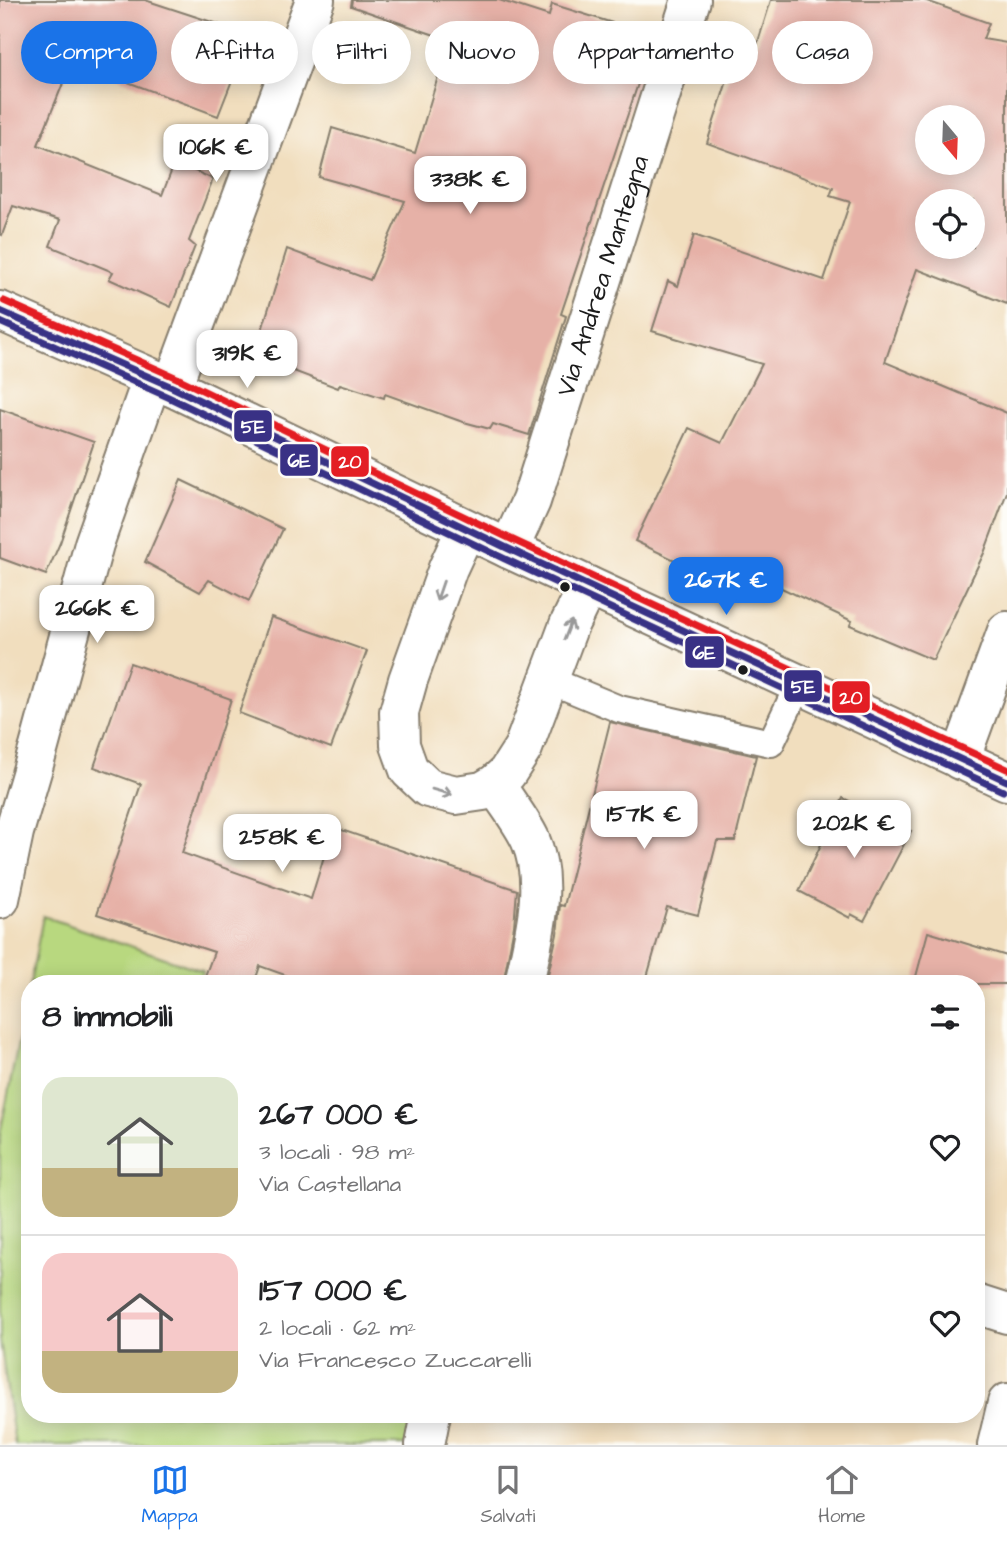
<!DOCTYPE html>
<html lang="it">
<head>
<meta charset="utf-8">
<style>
  :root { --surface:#fff; --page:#f6f6f6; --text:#202124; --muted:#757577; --line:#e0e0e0; --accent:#1a73e8 }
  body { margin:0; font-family:"Architects Daughter",sans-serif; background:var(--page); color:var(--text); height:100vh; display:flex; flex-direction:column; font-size:26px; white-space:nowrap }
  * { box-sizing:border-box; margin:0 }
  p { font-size:23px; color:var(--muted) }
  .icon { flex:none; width:38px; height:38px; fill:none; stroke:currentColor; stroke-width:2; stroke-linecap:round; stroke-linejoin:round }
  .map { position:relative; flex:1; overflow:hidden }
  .side { position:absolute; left:21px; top:975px; width:964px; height:448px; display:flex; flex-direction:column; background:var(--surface); border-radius:28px; box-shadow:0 4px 18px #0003 }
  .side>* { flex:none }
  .guide { position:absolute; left:21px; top:21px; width:966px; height:63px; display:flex; gap:14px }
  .needle { width:46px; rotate:161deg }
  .fabs { position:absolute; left:915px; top:105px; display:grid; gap:14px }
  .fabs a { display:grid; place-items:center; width:70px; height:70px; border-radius:50%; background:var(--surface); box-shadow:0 4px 18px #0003; font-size:35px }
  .price { position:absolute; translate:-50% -60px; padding:0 16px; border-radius:14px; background:#fff; color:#222; font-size:23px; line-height:46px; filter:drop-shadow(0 2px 4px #0008) }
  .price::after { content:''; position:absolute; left:50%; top:42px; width:21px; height:16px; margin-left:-10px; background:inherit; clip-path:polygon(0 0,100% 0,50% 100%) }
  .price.selected { background:var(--accent); color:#fff }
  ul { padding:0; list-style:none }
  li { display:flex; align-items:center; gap:21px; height:175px; padding:0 21px }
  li+li { border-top:2px solid var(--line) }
  li span { display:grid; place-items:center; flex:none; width:196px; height:140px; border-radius:21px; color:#555 }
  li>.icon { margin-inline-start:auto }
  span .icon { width:84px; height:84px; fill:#fffc; stroke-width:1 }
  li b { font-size:30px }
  h2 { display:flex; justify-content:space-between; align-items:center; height:84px; padding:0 21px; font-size:30px }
  .tag { padding:0 24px; border-radius:32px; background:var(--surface); box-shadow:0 4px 18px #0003; font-size:24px; line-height:63px }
  .tag.selected { background:var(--accent); color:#fff }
  .menu { display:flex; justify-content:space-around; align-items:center; height:98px; border-top:2px solid var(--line); background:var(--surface); font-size:19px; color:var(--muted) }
  .menu a { display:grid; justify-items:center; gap:4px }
  .menu .selected { color:var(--accent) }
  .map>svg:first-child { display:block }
  .green { fill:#b8d87f; stroke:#6a7a4e; stroke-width:2 }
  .building { fill:#e6b1a7; fill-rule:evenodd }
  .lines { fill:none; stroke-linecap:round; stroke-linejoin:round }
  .service-casing { stroke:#867d6d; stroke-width:30 }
  .minor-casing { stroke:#867d6d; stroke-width:42 }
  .tertiary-casing { stroke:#867d6d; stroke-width:42 }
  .service { stroke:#fff; stroke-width:26 }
  .minor { stroke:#fff; stroke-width:38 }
  .tertiary { stroke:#fff; stroke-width:38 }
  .bus-1-casing { stroke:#fdfcf7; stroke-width:12 }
  .bus-2-casing { stroke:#fdfcf7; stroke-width:12 }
  .bus-3-casing { stroke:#fdfcf7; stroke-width:12 }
  .bus-1 { stroke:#393185; stroke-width:7 }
  .bus-2 { stroke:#393185; stroke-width:7 }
  .bus-3 { stroke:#e31e24; stroke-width:7 }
  .oneway { stroke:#999 }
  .bus-dot { fill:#1c1c1c; stroke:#fdfcf7; stroke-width:2.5 }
  .labels { text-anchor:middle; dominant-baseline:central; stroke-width:7; stroke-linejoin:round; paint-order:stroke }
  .street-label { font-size:26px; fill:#1c1c1c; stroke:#fdfcf7 }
  .line-badge { stroke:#fdfcf7; stroke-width:2.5 }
  .badge-label { font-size:19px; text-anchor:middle; font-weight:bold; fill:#fff }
</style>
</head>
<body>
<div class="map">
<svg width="1007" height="1445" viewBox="0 0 1007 1445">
  <rect width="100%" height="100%" fill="#fdfcf7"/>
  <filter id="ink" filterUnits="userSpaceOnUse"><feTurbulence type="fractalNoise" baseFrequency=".0143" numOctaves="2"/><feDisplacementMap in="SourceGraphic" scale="14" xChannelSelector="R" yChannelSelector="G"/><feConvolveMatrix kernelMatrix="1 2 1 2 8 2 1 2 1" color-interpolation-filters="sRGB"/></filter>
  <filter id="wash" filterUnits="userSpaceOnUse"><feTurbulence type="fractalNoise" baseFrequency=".00686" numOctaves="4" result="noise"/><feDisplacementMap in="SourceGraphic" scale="28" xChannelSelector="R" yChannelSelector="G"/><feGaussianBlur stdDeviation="1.57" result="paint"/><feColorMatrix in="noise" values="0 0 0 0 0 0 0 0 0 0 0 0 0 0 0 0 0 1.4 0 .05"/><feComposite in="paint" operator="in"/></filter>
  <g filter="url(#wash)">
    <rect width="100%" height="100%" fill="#f1debe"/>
    <g class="green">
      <polygon points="43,916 203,971 200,983 30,984"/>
      <polygon points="30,984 30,1414 431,1414 425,1445 15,1445 0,1340 0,1134"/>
    </g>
    <g id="blocks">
      <g class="building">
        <polygon points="0,0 145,0 215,23 249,37 218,116 72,61 38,145 162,195 175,162 213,179 189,241 195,246 171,307 109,279 113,272 50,246 60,220 13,206 2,235 0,234"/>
        <polygon points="352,0 499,0 549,16 552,4 654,36 561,314 566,316 529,435 493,424 490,429 460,421 385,394 384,398 340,384 338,388 254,356 287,249 370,280 405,201 319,177 332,128 415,153 449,40 351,6"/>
        <path d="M771 0H924L989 23 983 39 1007 43V304L917 269 885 362 1007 413V492L984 553 933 660 850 625 852 621 745 571 735 589 635 541 689 428 722 443 762 364 652 331 668 281 678 286 694 235 824 280 850 202 830 196 833 188 707 143 736 53 753 58ZM928 117H973V163H928ZM928 201H973V247H928Z"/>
        <polygon points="0,409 94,442 60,543 46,575 0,558"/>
        <polygon points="181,480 283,529 249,601 209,580 200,592 145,562"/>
        <polygon points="271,617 367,651 331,748 239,713"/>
        <polygon points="130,663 231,699 182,853 311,899 333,827 517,890 514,926 503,984 310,984 260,966 254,984 202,984 214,952 97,914 141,784 94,767"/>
        <polygon points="610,722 756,756 735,841 717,841 698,915 667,907 645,984 546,984 557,934 560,905 564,906"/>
        <polygon points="843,798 911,831 864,921 851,914 850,918 799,891"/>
        <polygon points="928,932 1007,956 1007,984 914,984"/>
      </g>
    </g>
  </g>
  <g filter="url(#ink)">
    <use href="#blocks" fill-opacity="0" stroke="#867d6d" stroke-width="2"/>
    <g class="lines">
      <g class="service-casing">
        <polyline id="service" points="549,680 619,709 771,743 799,684"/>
      </g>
      <g class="minor-casing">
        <g id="minor">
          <polyline points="172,387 315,0"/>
          <polyline points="466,529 448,568 408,680 399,712 400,745 409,770 428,788 456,795 483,791 495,784 507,773 523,748 569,625 588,586"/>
          <path id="s1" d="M509 549 531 501 691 0"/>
          <polyline points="960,760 1007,631"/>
          <path d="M495 784C506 802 521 820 530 839 550 884 533 938 524 984"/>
          <polyline points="0,899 14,832 39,747 94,544 152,379"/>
          <polyline points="976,1304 1007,1314"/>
          <polyline points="425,1445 431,1414"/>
          <polyline points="997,1445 1007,1403"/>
        </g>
      </g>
      <g class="tertiary-casing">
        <polyline id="tertiary" points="0,311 172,387 509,549 1007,781"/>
      </g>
      <use href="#service" class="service"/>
      <use href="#minor" class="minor"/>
      <use href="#tertiary" class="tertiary"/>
      <g class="bus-1-casing">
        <polyline id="bus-1" points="0,311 172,387 509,549 1007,781"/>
      </g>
      <g class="bus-2-casing">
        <polyline id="bus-2" points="0,322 168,397 505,559 1003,791"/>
      </g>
      <g class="bus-3-casing">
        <polyline id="bus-3" points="4,301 177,378 513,540 1007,769"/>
      </g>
      <use href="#bus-1" class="bus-1"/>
      <use href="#bus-2" class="bus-2"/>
      <use href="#bus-3" class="bus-3"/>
    </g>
    <defs><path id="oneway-shaft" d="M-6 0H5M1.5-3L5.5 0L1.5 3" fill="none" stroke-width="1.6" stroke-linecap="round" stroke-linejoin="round" transform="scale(1.75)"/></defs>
    <g class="oneway">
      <use href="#oneway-shaft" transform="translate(440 591) rotate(109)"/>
      <use href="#oneway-shaft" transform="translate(568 630) rotate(-69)"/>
      <use href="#oneway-shaft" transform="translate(442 792) rotate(16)"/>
    </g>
  </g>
  <g class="bus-dot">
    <circle cx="565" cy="587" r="6"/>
    <circle cx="743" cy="670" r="6"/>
  </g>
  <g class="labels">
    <g class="street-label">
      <text stroke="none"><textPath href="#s1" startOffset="289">Via Andrea Mantegna</textPath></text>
    </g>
  </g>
  <g class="line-badge">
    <rect x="233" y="409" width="40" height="34" rx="7" fill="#393185"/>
    <rect x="279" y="443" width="40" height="34" rx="7" fill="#393185"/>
    <rect x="330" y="445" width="40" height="33" rx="7" fill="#e31e24"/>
    <rect x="684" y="635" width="41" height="34" rx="7" fill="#393185"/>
    <rect x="783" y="669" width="40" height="34" rx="7" fill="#393185"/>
    <rect x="831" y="680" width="40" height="34" rx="7" fill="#e31e24"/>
  </g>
  <g class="badge-label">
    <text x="253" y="433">5E</text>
    <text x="299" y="467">6E</text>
    <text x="350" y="468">20</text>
    <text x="704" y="659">6E</text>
    <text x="803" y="693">5E</text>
    <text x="851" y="704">20</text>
  </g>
</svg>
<div class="fabs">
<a><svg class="needle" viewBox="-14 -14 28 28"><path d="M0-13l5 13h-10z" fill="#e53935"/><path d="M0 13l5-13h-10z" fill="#757577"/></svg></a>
<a><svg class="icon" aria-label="locate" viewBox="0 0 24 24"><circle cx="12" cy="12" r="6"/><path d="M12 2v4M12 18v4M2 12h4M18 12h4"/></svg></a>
</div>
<b class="price" style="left:216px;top:184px">106K €</b>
<b class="price" style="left:470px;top:216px">338K €</b>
<b class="price" style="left:247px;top:390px">319K €</b>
<b class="price selected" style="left:726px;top:617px">267K €</b>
<b class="price" style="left:97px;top:645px">266K €</b>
<b class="price" style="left:644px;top:851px">157K €</b>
<b class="price" style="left:854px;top:860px">202K €</b>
<b class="price" style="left:282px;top:874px">258K €</b>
<div class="guide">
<a class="tag selected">Compra</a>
<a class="tag">Affitta</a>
<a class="tag">Filtri</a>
<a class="tag">Nuovo</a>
<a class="tag">Appartamento</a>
<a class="tag">Casa</a>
</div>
<section class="side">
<h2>8 immobili<svg class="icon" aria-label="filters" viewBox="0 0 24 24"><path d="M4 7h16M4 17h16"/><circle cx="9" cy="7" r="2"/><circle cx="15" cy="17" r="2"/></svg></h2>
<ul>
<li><span style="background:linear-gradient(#dfe7d0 65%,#c2b280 0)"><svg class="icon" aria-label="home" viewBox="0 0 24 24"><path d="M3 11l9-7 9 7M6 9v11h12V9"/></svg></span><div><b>267 000 €</b><p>3 locali · 98 m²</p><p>Via Castellana</p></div><svg class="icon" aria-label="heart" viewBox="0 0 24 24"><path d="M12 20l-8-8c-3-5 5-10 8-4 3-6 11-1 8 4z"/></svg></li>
<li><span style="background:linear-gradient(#f6c9c9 70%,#c2b280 0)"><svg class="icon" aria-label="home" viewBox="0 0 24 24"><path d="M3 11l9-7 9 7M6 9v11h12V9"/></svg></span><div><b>157 000 €</b><p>2 locali · 62 m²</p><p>Via Francesco Zuccarelli</p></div><svg class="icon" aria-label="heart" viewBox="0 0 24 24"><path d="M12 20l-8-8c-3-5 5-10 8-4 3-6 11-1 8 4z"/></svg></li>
</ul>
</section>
</div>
<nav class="menu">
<a class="selected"><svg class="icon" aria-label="map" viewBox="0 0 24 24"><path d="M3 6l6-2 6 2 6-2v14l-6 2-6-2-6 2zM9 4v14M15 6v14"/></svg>Mappa</a>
<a><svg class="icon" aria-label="saved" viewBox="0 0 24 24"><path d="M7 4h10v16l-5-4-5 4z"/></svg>Salvati</a>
<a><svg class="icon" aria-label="home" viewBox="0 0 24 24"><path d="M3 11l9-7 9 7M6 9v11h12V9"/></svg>Home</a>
</nav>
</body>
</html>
